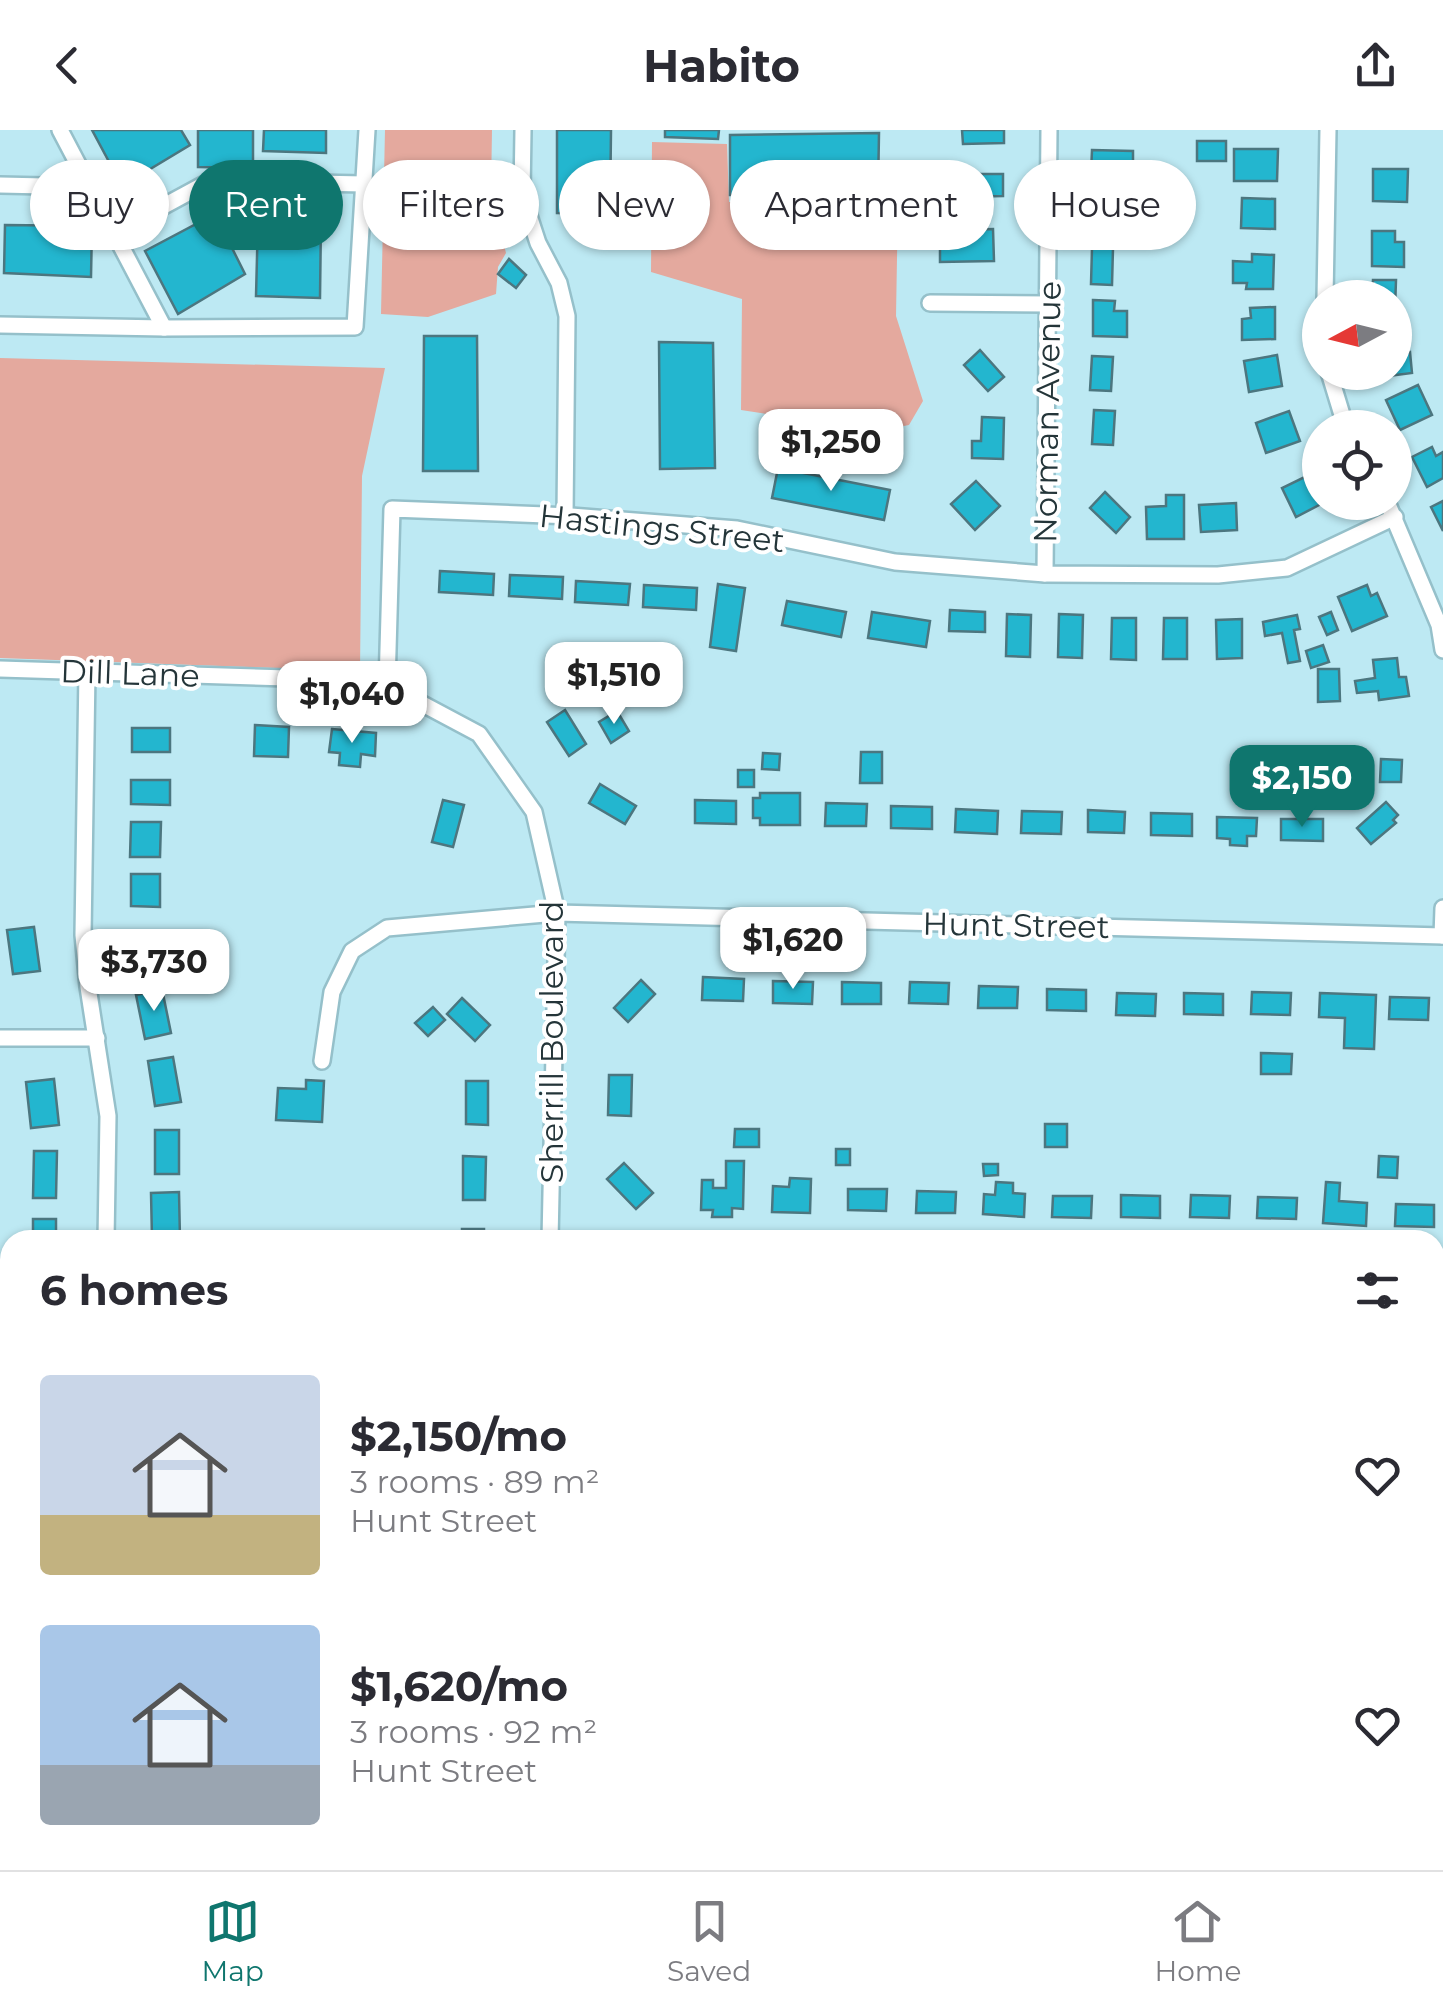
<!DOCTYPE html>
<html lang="en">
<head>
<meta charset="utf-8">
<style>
  :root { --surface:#fff; --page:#f2f2f3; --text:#2b2b33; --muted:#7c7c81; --line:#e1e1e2; --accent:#0f766e }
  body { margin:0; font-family:Montserrat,sans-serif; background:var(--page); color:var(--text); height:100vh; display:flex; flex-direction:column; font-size:38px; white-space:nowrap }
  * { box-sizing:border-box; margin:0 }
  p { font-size:32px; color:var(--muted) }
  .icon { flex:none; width:55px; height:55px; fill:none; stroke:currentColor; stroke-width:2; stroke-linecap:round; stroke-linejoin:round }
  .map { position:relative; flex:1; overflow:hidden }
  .side { position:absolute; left:0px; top:1100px; width:1445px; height:640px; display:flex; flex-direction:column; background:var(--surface); border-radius:30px 30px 0 0; box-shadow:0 2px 8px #0004 }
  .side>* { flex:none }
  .banner { position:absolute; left:30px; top:30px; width:1385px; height:90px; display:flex; gap:20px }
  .needle { width:65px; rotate:263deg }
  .controls { position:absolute; left:1302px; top:150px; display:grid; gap:20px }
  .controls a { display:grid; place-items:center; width:110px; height:110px; border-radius:50%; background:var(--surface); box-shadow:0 2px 8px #0004; font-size:50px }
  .price { position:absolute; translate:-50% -85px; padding:0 22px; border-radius:20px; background:#fff; color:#222; font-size:32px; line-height:65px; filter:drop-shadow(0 2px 5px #0008) }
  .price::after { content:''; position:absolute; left:50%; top:60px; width:30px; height:22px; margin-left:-15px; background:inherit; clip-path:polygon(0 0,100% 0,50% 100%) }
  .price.active { background:var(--accent); color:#fff }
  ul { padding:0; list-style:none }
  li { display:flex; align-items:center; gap:30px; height:250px; padding:0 40px }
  li span { display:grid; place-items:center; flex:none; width:280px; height:200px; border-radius:10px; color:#555 }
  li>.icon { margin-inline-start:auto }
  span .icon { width:120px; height:120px; fill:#fffc; stroke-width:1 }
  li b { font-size:42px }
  h2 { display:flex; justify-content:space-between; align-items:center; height:120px; padding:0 40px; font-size:42px }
  .chip { padding:0 35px; border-radius:45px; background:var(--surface); box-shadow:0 2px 8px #0004; font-size:35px; line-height:90px }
  .chip.active { background:var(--accent); color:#fff }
  header { display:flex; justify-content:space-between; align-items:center; height:130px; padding:0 40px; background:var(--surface); font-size:45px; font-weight:700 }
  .tab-bar { display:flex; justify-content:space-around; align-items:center; height:140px; border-top:2px solid var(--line); background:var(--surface); font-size:28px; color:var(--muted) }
  .tab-bar a { display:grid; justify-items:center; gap:5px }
  .tab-bar .active { color:var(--accent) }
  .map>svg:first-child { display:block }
  .green { fill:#e4a99e }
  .building { fill:#23b6cf; stroke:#4c767f; stroke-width:2.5 }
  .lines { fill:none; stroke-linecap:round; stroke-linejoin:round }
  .minor-casing { stroke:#95c0ca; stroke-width:20 }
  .minor { stroke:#fff; stroke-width:15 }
  .labels { text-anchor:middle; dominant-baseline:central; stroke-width:8; stroke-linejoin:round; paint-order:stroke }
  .street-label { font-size:32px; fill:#243539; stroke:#fff }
</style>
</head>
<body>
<header><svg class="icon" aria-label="back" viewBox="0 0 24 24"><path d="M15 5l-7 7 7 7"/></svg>Habito<svg class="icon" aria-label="share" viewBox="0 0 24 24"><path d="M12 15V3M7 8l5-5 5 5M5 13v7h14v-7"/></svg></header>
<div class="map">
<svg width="1443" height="1740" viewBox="0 0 1443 1740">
  <rect width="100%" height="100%" fill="#bde9f3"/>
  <g class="green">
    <polygon points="385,0 492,0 491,61 506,123 498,137 496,164 428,187 381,184"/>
    <polygon points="652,12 727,14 729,72 898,71 896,186 923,271 909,295 878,301 741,280 742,169 651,142"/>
    <polygon points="0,228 385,238 362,346 360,541 0,528"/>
  </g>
  <g class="building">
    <polygon points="92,0 181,0 190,15 122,56"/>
    <polygon points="198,0 253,0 253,38 198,37"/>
    <polygon points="264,0 326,0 326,23 263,21"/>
    <polygon points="557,0 611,0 610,84 557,83"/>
    <polygon points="665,0 719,0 718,9 665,7"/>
    <polygon points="962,0 1004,0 1004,13 963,14"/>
    <polygon points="879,3 878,63 730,65 730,5"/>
    <rect x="1197" y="11" width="29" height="20"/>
    <polygon points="1234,19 1278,19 1277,51 1234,51"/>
    <polygon points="1092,20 1133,21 1133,44 1091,43"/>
    <polygon points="1373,39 1408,39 1407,72 1373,71"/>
    <polygon points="962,44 1003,44 1003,66 962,67"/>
    <polygon points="1092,63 1111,63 1110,101 1092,100"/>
    <polygon points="1242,68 1275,69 1275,99 1241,98"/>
    <polygon points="930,83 944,83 943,97 930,97"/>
    <polygon points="215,84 245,144 178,184 145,121"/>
    <polygon points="258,88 321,89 320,168 256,166"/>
    <polygon points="5,95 92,96 91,147 4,143"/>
    <polygon points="993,99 994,131 940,132 940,110 954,110 954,100"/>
    <polygon points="1372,101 1395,101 1395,112 1404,112 1404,137 1372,136"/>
    <polygon points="1092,118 1113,118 1112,155 1091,154"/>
    <polygon points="1252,124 1274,125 1273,159 1246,159 1247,153 1233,153 1233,131 1252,132"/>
    <polygon points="509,129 526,145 516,158 498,144"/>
    <polygon points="1373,150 1396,150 1395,179 1395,168 1372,168"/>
    <polygon points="1093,170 1115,171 1114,181 1127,181 1127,207 1093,206"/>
    <polygon points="1275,177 1275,209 1242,210 1242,189 1251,188 1250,178"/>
    <polygon points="424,206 477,206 478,341 423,341"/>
    <polygon points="1395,211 1398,211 1399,224 1410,222 1412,243 1380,247 1379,242 1395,242"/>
    <polygon points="659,212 713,213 715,338 660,339"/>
    <polygon points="980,220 1004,247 988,261 964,235"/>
    <polygon points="1277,225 1282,256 1249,262 1244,231"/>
    <polygon points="1092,226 1113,227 1111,261 1090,260"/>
    <polygon points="1418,255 1432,285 1400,300 1386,270"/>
    <polygon points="1094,280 1115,281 1113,315 1092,314"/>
    <polygon points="1289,281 1300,311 1266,323 1256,293"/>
    <polygon points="982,287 1004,288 1003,329 972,328 972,311 981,311"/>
    <polygon points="1432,317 1436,326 1443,322 1443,348 1427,357 1412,327"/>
    <polygon points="778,338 890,360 884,390 772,368"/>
    <polygon points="1313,343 1320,357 1320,372 1325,372 1296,387 1282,358"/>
    <polygon points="976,351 1000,376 975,400 951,374"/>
    <polygon points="1105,362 1130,387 1116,403 1090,378"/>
    <polygon points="1166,365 1184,365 1184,409 1147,409 1146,377 1166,376"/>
    <polygon points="1443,371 1443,401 1431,377"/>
    <polygon points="1236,373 1237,400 1201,402 1199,375"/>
    <polygon points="440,441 494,444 493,465 439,462"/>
    <polygon points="510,445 563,447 562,469 509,466"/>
    <polygon points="576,451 630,454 628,475 575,472"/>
    <polygon points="718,454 745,458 736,521 710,517"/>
    <polygon points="644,455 697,458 696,480 643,477"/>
    <polygon points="1367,455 1371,466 1377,463 1387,486 1352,501 1338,467"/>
    <polygon points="787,471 846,482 841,507 782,495"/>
    <polygon points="950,480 985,482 985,502 949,501"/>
    <polygon points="872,482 930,491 926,517 868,508"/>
    <polygon points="1331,482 1338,500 1327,505 1319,487"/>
    <polygon points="1007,484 1031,485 1030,527 1006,526"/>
    <polygon points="1059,484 1083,485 1082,528 1058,527"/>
    <polygon points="1297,485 1300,499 1294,500 1300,531 1288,533 1282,503 1265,506 1263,492"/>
    <polygon points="1112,488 1136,488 1136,530 1111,529"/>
    <polygon points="1164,488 1187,488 1187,529 1163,529"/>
    <polygon points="1242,489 1242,528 1217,529 1216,490"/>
    <polygon points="1323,515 1329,532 1311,538 1306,521"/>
    <polygon points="1397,528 1399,547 1406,547 1409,566 1379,570 1378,561 1357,563 1355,551 1375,548 1373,530"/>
    <polygon points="1318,539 1339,539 1340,571 1318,572"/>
    <polygon points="565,580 586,614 569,626 547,592"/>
    <polygon points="617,581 629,601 611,613 599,592"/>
    <polygon points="255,595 289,597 288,627 254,626"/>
    <rect x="132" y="598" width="38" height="24"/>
    <polygon points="332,599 376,603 375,626 361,624 360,637 339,635 340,623 329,622"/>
    <polygon points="861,622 882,622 882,653 860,653"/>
    <polygon points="763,623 780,624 779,640 762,639"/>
    <polygon points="1381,629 1402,630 1401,652 1380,652"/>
    <rect x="738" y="640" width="16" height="17"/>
    <rect x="1317" y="646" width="18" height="19"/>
    <polygon points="131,650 170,650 170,675 131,674"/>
    <polygon points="600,654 636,676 625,694 589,673"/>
    <polygon points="760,663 800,663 800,695 760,695 760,688 753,688 753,668 760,668"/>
    <polygon points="443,670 464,675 453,717 432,712"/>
    <polygon points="695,670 736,671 736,694 695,693"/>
    <polygon points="1386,672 1398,685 1393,690 1396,693 1371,714 1357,698"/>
    <polygon points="826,673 867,674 866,696 825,696"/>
    <polygon points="891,676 932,677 932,699 891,698"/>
    <polygon points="956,679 998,681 997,704 955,702"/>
    <polygon points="1088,680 1125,682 1124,703 1088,702"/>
    <polygon points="1022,681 1062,682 1061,704 1021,703"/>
    <polygon points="1151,683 1192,684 1192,706 1151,705"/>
    <polygon points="1217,687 1257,688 1256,706 1247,706 1247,716 1230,715 1230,709 1217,708"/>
    <polygon points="1281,689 1323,689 1323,711 1281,710"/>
    <polygon points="131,692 161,692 160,727 130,727"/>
    <polygon points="131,744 160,744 160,777 131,776"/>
    <polygon points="34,797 40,841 13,844 7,800"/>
    <polygon points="131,808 170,808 170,838 145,838 145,831 130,831"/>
    <polygon points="703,847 744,849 743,871 702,870"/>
    <polygon points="641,850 655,864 628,892 614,878"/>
    <polygon points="773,851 813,852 812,874 773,873"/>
    <polygon points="842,852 881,853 881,874 842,874"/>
    <polygon points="910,852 949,853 948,874 909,873"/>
    <polygon points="979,856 1018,857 1017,878 978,878"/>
    <polygon points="162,859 171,903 145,909 136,865"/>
    <polygon points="1047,859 1086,860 1086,881 1047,880"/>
    <polygon points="1252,862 1291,863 1290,885 1251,884"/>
    <polygon points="1117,863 1156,864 1155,886 1116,885"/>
    <polygon points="1184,863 1223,864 1223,885 1184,884"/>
    <polygon points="1320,863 1376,865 1374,919 1344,918 1345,888 1319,887"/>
    <polygon points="1390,867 1429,868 1428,890 1389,889"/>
    <polygon points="462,868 490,895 475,911 447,884"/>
    <polygon points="433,877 445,890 428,906 415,893"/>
    <polygon points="1261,923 1292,924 1291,944 1261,944"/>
    <polygon points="173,927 181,972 155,976 148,931"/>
    <polygon points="609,945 632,945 631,986 608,985"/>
    <polygon points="54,949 59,995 31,998 26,952"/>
    <polygon points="306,950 324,951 322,992 276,990 278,958 306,959"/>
    <polygon points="466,951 488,951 488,995 466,994"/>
    <rect x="1045" y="994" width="22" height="23"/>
    <polygon points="735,999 759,999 759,1017 734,1017"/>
    <rect x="155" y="1000" width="24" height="44"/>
    <rect x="836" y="1019" width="14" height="16"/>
    <polygon points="34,1021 57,1021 56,1068 33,1068"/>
    <polygon points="463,1026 486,1027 485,1070 463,1070"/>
    <polygon points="1379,1026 1398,1027 1397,1048 1378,1047"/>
    <polygon points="726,1031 744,1031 743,1079 732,1078 732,1087 712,1087 713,1080 701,1080 702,1050 713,1050 713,1058 726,1058"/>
    <polygon points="624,1033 653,1063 636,1079 607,1049"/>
    <polygon points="983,1034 998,1034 998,1045 984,1046"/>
    <polygon points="790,1048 811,1049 810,1083 772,1082 773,1056 789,1057"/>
    <polygon points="996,1052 1013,1053 1013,1063 1025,1064 1024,1087 983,1084 984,1064 995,1065"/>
    <polygon points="1326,1052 1340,1053 1339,1071 1367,1073 1366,1096 1323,1093"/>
    <polygon points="848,1059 887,1059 886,1081 848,1080"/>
    <polygon points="917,1061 956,1062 955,1083 916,1083"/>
    <polygon points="179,1062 180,1109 152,1109 151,1063"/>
    <polygon points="1121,1065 1160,1066 1160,1088 1121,1087"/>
    <polygon points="1191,1065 1230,1066 1229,1088 1190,1087"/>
    <polygon points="1053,1066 1092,1066 1091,1088 1052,1087"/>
    <polygon points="1258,1067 1297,1068 1296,1089 1257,1088"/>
    <polygon points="1396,1074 1434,1075 1434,1097 1395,1096"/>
    <rect x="33" y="1089" width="23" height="21"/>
    <rect x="462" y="1099" width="22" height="11"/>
    <rect x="1" y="1639" width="9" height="25"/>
    <polygon points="90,1730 115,1730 115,1737 90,1736"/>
  </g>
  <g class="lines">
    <g class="minor-casing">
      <g id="minor">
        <polyline points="60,0 164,198"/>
        <polyline points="523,0 522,64 538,113 559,153 567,186 565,386"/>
        <polyline points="0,55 90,57"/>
        <polyline points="114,103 210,51 364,54"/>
        <polyline points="1325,168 1328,0"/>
        <polyline points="930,173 1048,174"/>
        <polyline points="0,195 164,198 355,197 367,0"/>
        <polyline points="1329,242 1346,298"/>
        <polyline points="1387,372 1439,495 1443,520"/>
        <polyline points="1045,444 1049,0"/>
        <polyline points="0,539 320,549 387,555 479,604 534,682 557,783 550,1110"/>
        <polyline points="87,541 83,805 88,857 108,986 106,1110"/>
        <polyline points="387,555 392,379 571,386 737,399 895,432 1045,444 1218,445 1287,438 1395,387"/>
        <polyline points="1442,806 1443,778"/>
        <polyline points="0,908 97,908"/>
        <polyline points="322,931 332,862 352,821 387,798 557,783 1443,806"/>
        <polyline points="1435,1148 1443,1148"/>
        <polyline points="1435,1495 1443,1495"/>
        <polyline points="0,1586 10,1586"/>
        <polyline points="535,1740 535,1730"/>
      </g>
    </g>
    <use href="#minor" class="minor"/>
  </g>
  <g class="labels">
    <g class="street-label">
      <text transform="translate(1047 282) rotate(-89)">Norman Avenue</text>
      <text transform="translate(662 398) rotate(6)">Hastings Street</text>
      <text transform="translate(130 543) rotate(2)">Dill Lane</text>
      <text transform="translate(1016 795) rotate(1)">Hunt Street</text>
      <text transform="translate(551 912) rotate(-90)">Sherrill Boulevard</text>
    </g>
  </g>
</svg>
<div class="controls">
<a><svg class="needle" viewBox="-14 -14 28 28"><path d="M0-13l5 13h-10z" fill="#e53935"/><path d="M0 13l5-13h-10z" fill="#7c7c81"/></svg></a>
<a><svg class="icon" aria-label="locate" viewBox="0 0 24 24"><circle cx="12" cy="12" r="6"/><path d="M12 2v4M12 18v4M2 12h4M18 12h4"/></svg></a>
</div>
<b class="price" style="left:831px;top:364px">$1,250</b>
<b class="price" style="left:614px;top:597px">$1,510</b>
<b class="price" style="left:352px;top:616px">$1,040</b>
<b class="price active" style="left:1302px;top:700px">$2,150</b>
<b class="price" style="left:793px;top:862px">$1,620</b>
<b class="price" style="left:154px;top:884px">$3,730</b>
<div class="banner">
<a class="chip">Buy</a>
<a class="chip active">Rent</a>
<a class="chip">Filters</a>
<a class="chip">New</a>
<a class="chip">Apartment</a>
<a class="chip">House</a>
</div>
<section class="side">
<h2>6 homes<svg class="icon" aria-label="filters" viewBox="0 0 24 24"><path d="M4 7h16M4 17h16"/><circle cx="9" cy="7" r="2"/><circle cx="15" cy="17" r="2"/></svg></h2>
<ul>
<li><span style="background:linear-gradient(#c9d6e8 70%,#c2b280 0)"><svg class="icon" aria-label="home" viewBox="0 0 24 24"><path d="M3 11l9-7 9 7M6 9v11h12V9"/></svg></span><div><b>$2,150/mo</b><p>3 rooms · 89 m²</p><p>Hunt Street</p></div><svg class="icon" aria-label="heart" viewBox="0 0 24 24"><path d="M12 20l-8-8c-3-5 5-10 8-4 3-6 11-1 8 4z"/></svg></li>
<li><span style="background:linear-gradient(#a9c7e8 70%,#9aa5b1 0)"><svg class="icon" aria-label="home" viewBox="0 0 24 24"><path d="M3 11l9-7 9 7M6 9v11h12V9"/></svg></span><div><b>$1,620/mo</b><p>3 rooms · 92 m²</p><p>Hunt Street</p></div><svg class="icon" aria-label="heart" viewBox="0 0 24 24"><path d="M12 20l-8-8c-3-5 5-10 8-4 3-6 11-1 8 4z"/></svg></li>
</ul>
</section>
</div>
<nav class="tab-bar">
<a class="active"><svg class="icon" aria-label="map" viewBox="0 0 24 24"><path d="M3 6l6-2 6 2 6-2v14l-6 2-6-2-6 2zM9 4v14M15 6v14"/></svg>Map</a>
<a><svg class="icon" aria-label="saved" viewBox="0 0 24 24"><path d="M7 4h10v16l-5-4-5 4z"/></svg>Saved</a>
<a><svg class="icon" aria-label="home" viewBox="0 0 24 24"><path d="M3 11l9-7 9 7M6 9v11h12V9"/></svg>Home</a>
</nav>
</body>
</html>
